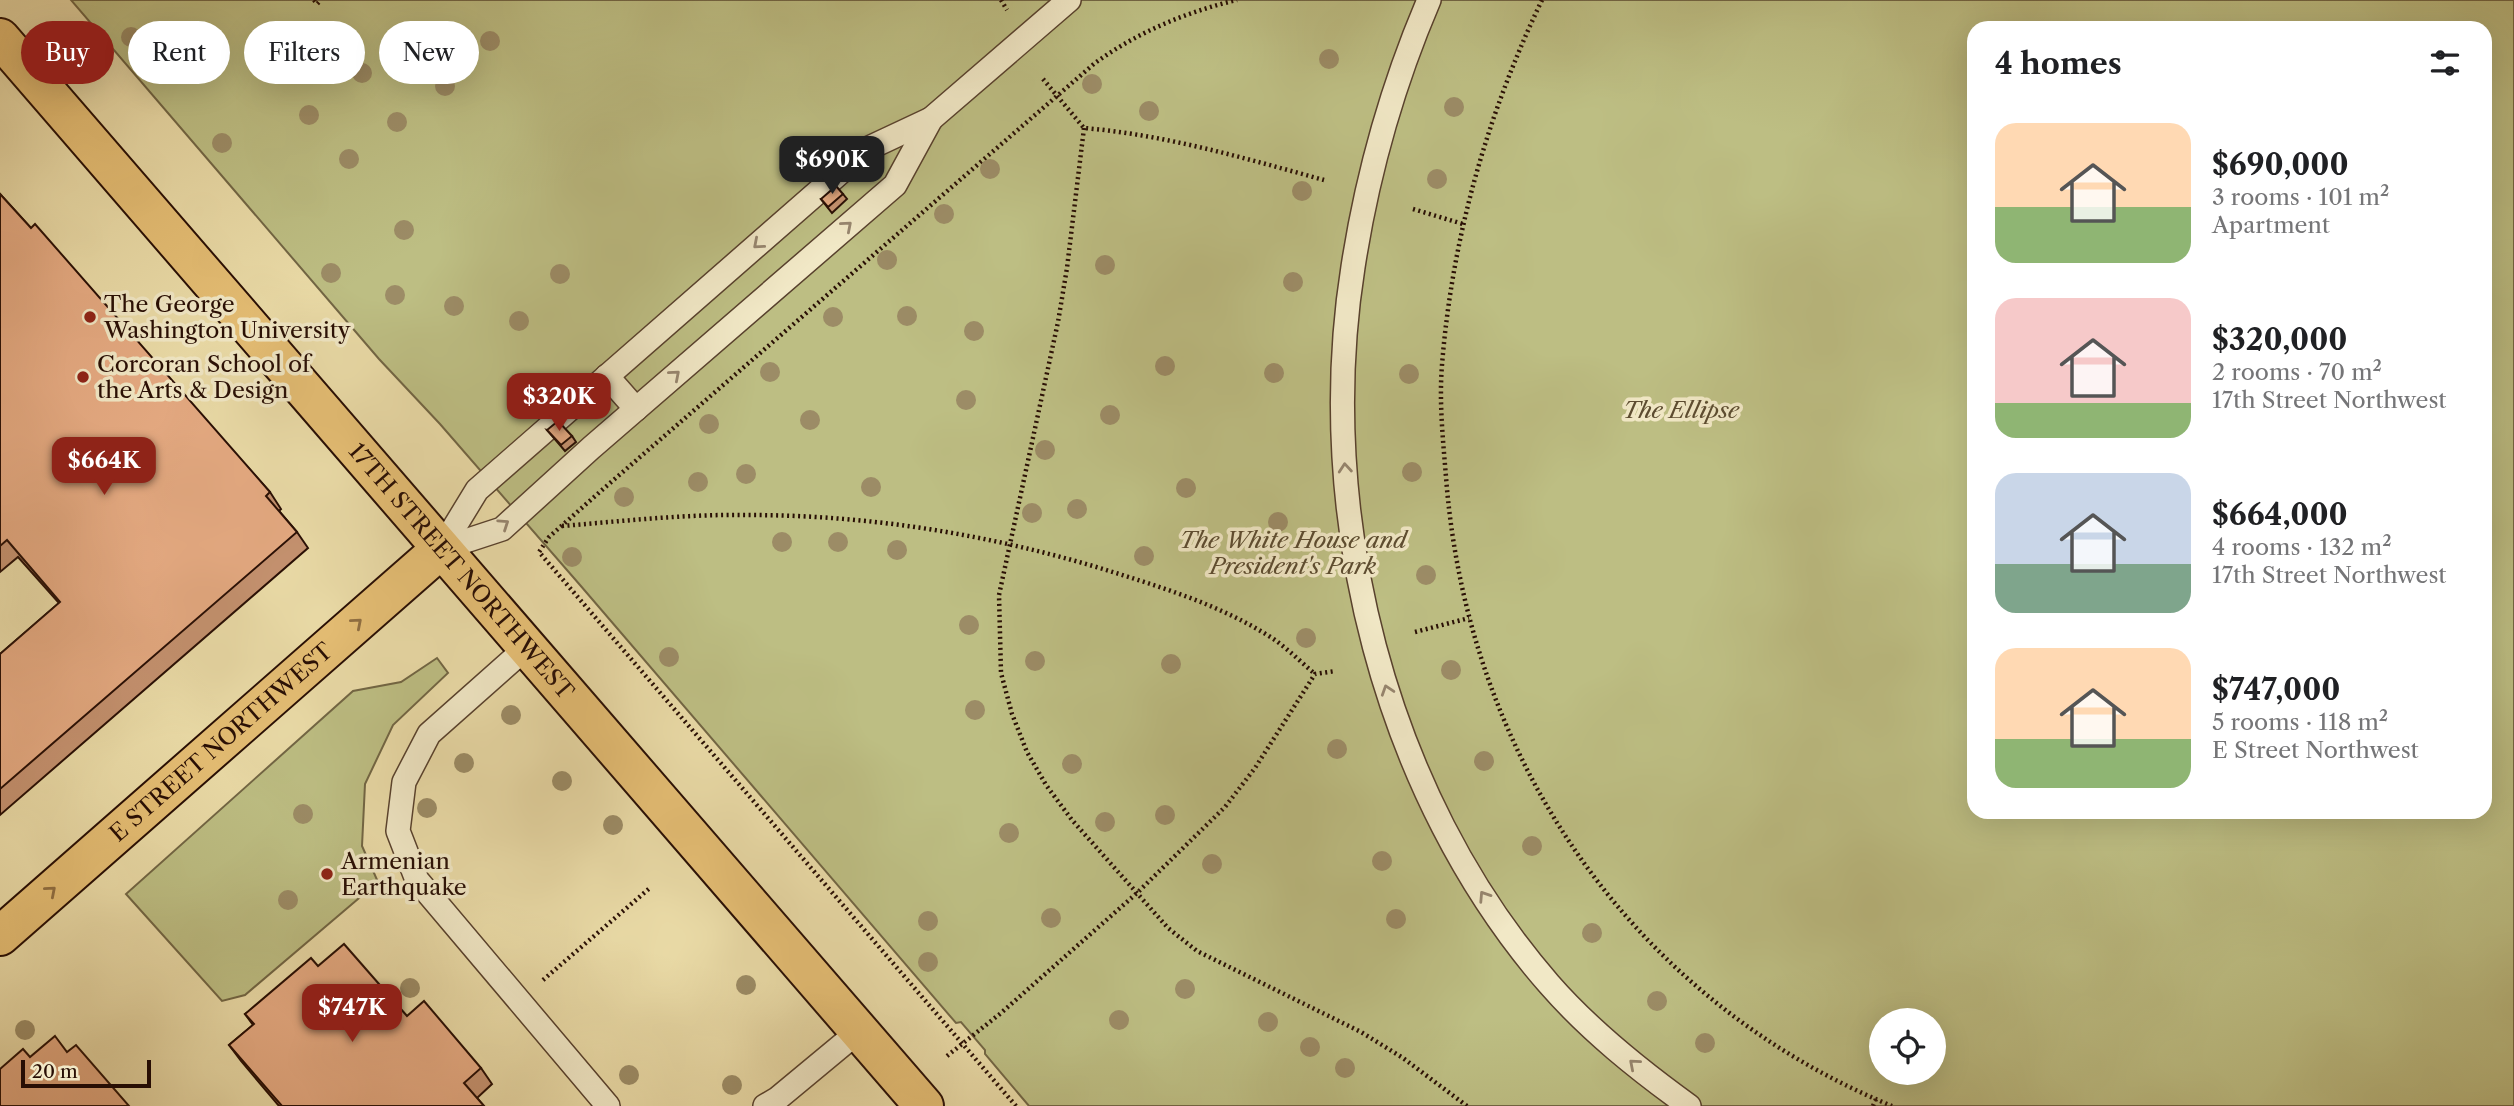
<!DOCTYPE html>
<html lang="en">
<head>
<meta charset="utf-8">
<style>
  :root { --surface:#fff; --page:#f6f6f6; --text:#202124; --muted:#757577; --accent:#8f2418 }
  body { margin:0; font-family:"Libre Caslon Text",serif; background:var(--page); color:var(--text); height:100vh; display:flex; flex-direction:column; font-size:26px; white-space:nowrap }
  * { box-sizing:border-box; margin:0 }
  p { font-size:23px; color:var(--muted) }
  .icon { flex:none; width:38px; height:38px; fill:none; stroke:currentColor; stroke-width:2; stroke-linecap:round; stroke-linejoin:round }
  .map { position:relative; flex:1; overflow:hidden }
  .drawer { position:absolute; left:1967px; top:21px; width:525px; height:798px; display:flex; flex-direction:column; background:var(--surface); border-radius:21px; box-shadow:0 7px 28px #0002 }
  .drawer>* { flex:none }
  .top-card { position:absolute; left:21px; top:21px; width:665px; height:63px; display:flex; gap:14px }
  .buttons { position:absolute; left:1869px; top:1008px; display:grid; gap:14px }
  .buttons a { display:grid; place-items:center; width:77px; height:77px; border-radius:50%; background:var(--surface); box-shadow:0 7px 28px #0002; font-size:35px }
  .scale { position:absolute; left:21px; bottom:18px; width:130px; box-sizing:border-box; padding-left:7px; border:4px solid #280e04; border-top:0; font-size:19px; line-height:24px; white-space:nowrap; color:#280e04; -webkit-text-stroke:5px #f1e8c6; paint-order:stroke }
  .price { position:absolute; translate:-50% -60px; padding:0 16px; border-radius:14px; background:var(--accent); color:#fff; font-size:23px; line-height:46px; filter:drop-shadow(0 2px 4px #0008) }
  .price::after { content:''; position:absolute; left:50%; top:42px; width:21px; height:16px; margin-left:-10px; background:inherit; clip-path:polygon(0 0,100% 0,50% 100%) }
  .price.active { background:#222; color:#fff }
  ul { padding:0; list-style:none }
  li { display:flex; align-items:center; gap:21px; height:175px; padding:0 28px }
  li span { display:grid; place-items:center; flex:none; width:196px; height:140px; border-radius:21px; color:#555 }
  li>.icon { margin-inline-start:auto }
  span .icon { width:84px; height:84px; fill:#fffc; stroke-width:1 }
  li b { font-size:30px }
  h2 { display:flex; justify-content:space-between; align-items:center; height:84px; padding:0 28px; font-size:30px }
  .chip { padding:0 24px; border-radius:32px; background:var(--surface); box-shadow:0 7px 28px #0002; font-size:24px; line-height:63px }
  .chip.active { background:var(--accent); color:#fff }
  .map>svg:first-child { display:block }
  .green { fill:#bdbe83; stroke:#726644; stroke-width:2; fill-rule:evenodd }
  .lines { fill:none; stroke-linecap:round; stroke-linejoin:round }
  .lane-casing { stroke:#58412d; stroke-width:26 }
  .primary-casing { stroke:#280e04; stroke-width:42 }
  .path { stroke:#280e04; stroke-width:4.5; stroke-dasharray:2 3.5; stroke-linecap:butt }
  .lane { stroke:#f1e8c6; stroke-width:23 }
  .primary { stroke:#e5be74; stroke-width:38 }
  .tree { fill:#9c8c66 }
  .wall { fill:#c59270; stroke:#280e04; stroke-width:2 }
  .building { fill:#e5aa82; stroke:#280e04; stroke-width:2 }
  .oneway { stroke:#97866f }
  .oneway2 { stroke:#906f42 }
  .poi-dot { fill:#8f2418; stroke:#f1e8c6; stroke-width:2.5 }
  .labels { text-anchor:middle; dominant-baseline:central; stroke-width:7; stroke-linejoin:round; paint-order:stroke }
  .poi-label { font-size:23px; fill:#280e04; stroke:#f1e8c6; text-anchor:start }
  .park-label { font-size:23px; font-style:italic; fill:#5c4c30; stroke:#f1e8c6 }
  .street-label { font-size:23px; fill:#280e04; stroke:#f1e8c6 }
</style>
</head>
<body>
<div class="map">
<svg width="2514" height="1106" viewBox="0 0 2514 1106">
  <rect width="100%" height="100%" fill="#eadba7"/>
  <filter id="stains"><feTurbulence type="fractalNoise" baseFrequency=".00286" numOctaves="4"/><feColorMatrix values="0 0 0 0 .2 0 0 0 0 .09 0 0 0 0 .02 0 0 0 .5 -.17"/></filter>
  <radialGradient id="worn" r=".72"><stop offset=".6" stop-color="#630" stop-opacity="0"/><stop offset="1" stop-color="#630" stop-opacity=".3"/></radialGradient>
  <g class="green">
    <path d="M71 0H2514V1106H1029L985 1054V1050L961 1022 956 1023 580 585 440 424 379 359ZM1974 28H2485V812H1974ZM1881 1020H1934V1073H1881Z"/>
    <polygon points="437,658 448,673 393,725 365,784 362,846 378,882 245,995 222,1001 126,894 353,691 401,682"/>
  </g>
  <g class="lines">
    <g class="lane-casing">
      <g id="lane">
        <path d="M1429 0C1393 84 1367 176 1353 267 1314 513 1384 795 1549 984 1590 1031 1639 1070 1689 1106"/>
        <polyline points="607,376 636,409"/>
        <polyline points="441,549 477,490 867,149 931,119 1069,0"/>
        <polyline points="441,549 502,529 591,448 895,185 931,119"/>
        <polyline points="526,648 429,734 404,782 398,831 417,880 608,1106"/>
        <polyline points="765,1106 777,1099 859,1031"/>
      </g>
    </g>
    <g class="primary-casing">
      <g id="primary">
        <path id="s1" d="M0 38 924 1106"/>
        <path id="s2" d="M0 936 441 549"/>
      </g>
    </g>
    <g class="path">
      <polyline points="314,0 317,4 321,0"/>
      <polyline points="1001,0 1007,10"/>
      <path d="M1542 0C1487 115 1452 238 1442 365 1439 402 1443 440 1446 477 1467 756 1631 999 1892 1106"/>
      <path d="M1043 79 1084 128C1166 135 1244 158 1324 180"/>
      <polyline points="1084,128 1067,268 1058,322 999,595 1001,673 1012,714 1027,752 1046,785 1072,820 1168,928 1197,951 1361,1032 1403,1058 1467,1106"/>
      <polyline points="1413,209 1463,224"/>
      <path d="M562 526C624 521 686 514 748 515 869 515 987 534 1103 569 1161 587 1224 606 1275 640 1289 650 1302 663 1315 674"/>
      <polyline points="1415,632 1469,618"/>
      <polyline points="543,980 651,887"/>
      <polyline points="947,1056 1001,1013 1137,893 1225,807 1255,768 1315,674 1335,671"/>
      <path d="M1016 1106 539 552 549 537 602 490 1095 63C1138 32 1186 12 1237 0"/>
      <polyline points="1873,1106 1876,1099"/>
    </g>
    <use href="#lane" class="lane"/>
    <use href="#primary" class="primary"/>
  </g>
  <g class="tree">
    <circle cx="406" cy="36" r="10"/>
    <circle cx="131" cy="37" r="10"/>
    <circle cx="490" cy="41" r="10"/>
    <circle cx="263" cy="58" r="10"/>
    <circle cx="1329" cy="59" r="10"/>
    <circle cx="362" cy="73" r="10"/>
    <circle cx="1092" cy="84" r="10"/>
    <circle cx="445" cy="86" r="10"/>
    <circle cx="1454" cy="107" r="10"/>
    <circle cx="1149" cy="111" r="10"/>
    <circle cx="309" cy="115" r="10"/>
    <circle cx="397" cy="122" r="10"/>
    <circle cx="222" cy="143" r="10"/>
    <circle cx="349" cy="159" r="10"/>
    <circle cx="990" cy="169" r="10"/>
    <circle cx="1437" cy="179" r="10"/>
    <circle cx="1302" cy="191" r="10"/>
    <circle cx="944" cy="214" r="10"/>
    <circle cx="404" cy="230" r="10"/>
    <circle cx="887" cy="260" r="10"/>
    <circle cx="1105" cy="265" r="10"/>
    <circle cx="331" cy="273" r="10"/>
    <circle cx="560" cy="274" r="10"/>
    <circle cx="1293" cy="282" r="10"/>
    <circle cx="395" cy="295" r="10"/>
    <circle cx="454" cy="306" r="10"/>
    <circle cx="907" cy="316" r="10"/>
    <circle cx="833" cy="317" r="10"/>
    <circle cx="519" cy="321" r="10"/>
    <circle cx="974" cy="331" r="10"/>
    <circle cx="1165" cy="366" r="10"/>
    <circle cx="770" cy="372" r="10"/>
    <circle cx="1274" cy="373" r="10"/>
    <circle cx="1409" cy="374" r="10"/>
    <circle cx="966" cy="400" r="10"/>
    <circle cx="1110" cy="415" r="10"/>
    <circle cx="810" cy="420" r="10"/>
    <circle cx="709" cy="424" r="10"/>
    <circle cx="1045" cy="450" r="10"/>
    <circle cx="1412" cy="472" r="10"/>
    <circle cx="746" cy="474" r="10"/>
    <circle cx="698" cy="482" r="10"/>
    <circle cx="871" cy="487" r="10"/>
    <circle cx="1186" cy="488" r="10"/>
    <circle cx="624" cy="497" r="10"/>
    <circle cx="1077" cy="509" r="10"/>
    <circle cx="1032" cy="513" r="10"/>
    <circle cx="1278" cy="522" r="10"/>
    <circle cx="782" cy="542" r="10"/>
    <circle cx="838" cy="542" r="10"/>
    <circle cx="897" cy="550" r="10"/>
    <circle cx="1144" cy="556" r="10"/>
    <circle cx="572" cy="557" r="10"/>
    <circle cx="1426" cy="575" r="10"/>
    <circle cx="969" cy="625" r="10"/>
    <circle cx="1306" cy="638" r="10"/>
    <circle cx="669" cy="657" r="10"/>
    <circle cx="1035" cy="661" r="10"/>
    <circle cx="1171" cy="664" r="10"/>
    <circle cx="1451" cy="670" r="10"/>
    <circle cx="975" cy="710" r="10"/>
    <circle cx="511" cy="715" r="10"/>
    <circle cx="1337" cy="749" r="10"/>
    <circle cx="1484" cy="761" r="10"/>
    <circle cx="464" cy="763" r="10"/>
    <circle cx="1072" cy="764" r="10"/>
    <circle cx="562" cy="781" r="10"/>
    <circle cx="427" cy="808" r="10"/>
    <circle cx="303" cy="814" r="10"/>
    <circle cx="1165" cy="815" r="10"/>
    <circle cx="1105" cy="822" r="10"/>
    <circle cx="613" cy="825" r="10"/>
    <circle cx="1009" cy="833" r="10"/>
    <circle cx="1532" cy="846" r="10"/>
    <circle cx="1382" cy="861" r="10"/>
    <circle cx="1212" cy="864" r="10"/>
    <circle cx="288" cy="900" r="10"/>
    <circle cx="1051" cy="918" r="10"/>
    <circle cx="1396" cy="919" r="10"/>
    <circle cx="928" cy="921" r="10"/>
    <circle cx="1592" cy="933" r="10"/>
    <circle cx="928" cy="962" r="10"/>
    <circle cx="746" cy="985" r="10"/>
    <circle cx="410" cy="988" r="10"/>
    <circle cx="1185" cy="989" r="10"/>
    <circle cx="1657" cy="1001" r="10"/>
    <circle cx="1119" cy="1020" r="10"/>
    <circle cx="1268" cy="1022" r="10"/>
    <circle cx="25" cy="1030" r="10"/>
    <circle cx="1705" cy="1043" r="10"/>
    <circle cx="1310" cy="1047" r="10"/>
    <circle cx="1345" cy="1068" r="10"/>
    <circle cx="629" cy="1075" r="10"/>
    <circle cx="732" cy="1085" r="10"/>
  </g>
  <g class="wall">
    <polygon points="0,194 270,492 281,509 279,511 297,532 308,548 0,815 0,654 59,603 18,557 0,572"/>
    <polygon points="843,194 847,199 832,213 821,199"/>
    <polygon points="547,430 572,436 576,442 565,451"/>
    <polygon points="318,966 407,1016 481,1068 492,1084 477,1098 484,1106 279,1106 241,1061 229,1045 253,1025 245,1014"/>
  </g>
  <g class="building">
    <polygon points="836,186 843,194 828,207 821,199"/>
    <polygon points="0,194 31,228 35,224 270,492 266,496 297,532 0,789 0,654 60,602 7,540 0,546"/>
    <polygon points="558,421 572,436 561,445 547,430"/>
    <polygon points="344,944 407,1016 424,1001 481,1068 464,1083 484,1106 282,1106 229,1045 254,1024 245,1014 311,958 318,966"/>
    <polygon points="55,1036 67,1052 76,1045 129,1106 0,1106 0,1069 23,1049 30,1057"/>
  </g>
  <defs><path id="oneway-chevron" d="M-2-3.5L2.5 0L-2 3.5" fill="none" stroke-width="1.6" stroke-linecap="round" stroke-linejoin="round" transform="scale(1.75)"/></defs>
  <g class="oneway">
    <use href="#oneway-chevron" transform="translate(847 226) rotate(-41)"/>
    <use href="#oneway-chevron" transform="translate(758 244) rotate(139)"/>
    <use href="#oneway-chevron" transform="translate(675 375) rotate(-41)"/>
    <use href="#oneway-chevron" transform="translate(1345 468) rotate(-95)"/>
    <use href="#oneway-chevron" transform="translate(504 524) rotate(-34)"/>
    <use href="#oneway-chevron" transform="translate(1387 690) rotate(-108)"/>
    <use href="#oneway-chevron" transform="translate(1484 896) rotate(-123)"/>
    <use href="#oneway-chevron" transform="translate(1634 1064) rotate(-139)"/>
  </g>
  <g class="oneway2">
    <use href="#oneway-chevron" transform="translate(357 623) rotate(-41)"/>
    <use href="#oneway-chevron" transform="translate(51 891) rotate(-41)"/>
  </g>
  <g class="poi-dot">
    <circle cx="90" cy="317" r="7"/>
    <circle cx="83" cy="377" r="7"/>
    <circle cx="327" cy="874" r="7"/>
  </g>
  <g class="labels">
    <g class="poi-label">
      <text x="104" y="304">The George<tspan x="104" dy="26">Washington University</tspan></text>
      <text x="97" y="364">Corcoran School of<tspan x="97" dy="26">the Arts &amp; Design</tspan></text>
      <text x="341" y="861">Armenian<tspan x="341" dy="26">Earthquake</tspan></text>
    </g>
    <g class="park-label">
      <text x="1681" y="410">The Ellipse</text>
      <text x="1293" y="540">The White House and<tspan x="1293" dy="26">President's Park</tspan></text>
    </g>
    <g class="street-label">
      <text stroke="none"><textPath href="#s1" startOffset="705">17TH STREET NORTHWEST</textPath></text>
      <text stroke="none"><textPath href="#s2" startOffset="294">E STREET NORTHWEST</textPath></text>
    </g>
  </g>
  <rect width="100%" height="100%" filter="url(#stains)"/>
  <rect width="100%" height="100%" fill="url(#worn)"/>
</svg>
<div class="buttons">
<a><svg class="icon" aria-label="locate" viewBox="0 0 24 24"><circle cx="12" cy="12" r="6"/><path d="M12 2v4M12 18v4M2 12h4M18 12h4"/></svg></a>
</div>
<div class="scale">20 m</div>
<b class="price active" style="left:832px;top:196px">$690K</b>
<b class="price" style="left:559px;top:433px">$320K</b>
<b class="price" style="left:104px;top:497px">$664K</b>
<b class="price" style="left:352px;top:1044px">$747K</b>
<div class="top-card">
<a class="chip active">Buy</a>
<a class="chip">Rent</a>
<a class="chip">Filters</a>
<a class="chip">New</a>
</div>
<section class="drawer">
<h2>4 homes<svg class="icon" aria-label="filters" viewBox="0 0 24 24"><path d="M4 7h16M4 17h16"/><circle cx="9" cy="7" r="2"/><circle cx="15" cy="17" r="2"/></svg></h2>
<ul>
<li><span style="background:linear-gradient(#ffd9b3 60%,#8fb573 0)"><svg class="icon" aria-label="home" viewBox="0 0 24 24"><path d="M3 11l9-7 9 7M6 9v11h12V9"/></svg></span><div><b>$690,000</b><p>3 rooms · 101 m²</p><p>Apartment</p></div></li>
<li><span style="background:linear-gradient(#f6c9c9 75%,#8fb573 0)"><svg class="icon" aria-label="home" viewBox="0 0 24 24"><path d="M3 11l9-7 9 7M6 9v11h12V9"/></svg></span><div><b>$320,000</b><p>2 rooms · 70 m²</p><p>17th Street Northwest</p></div></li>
<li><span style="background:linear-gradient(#c9d6e8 65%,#7fa58c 0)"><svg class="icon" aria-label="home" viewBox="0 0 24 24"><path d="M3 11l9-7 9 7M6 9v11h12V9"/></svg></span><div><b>$664,000</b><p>4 rooms · 132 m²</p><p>17th Street Northwest</p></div></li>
<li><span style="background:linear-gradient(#ffd9b3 65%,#8fb573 0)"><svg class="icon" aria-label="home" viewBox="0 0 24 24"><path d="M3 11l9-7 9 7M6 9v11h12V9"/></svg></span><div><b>$747,000</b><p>5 rooms · 118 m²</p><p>E Street Northwest</p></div></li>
</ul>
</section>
</div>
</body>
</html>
